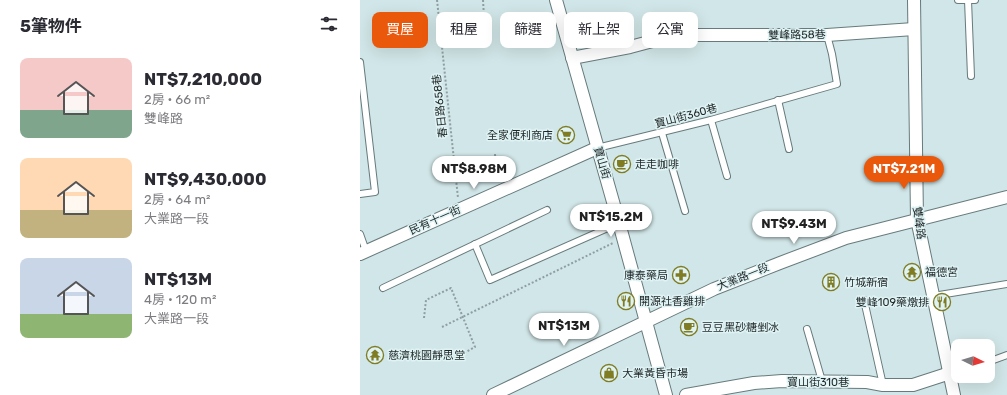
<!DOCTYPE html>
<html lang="zh-TW">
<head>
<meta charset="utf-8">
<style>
  :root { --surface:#fff; --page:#f2f2f3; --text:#2b2b33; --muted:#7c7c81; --accent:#ea580c }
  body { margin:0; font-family:Rubik,"Noto Sans TC",sans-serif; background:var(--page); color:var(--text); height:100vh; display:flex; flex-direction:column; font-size:15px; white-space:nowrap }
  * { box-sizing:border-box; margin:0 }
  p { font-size:13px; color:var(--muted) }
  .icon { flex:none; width:22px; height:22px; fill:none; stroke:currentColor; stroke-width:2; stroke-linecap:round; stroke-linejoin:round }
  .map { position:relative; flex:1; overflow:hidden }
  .drawer { display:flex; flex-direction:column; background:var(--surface); width:360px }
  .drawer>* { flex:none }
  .banner { position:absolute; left:12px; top:12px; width:380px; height:36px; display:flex; gap:8px }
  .needle { width:26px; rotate:95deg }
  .controls { position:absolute; left:591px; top:339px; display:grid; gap:8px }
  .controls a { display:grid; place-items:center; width:44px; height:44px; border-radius:8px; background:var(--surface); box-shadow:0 4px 16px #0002; font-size:20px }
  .price { position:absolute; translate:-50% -34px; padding:0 9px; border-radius:14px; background:#fff; color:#222; font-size:13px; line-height:26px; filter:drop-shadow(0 1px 2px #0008) }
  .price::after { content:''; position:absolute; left:50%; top:24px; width:12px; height:9px; margin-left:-6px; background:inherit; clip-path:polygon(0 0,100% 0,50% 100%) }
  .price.on { background:var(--accent); color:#fff }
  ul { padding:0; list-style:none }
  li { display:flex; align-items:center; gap:12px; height:100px; padding:0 20px }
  li span { display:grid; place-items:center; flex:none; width:112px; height:80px; border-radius:8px; color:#555 }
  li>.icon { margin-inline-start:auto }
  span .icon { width:48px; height:48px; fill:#fffc; stroke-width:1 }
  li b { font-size:17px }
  h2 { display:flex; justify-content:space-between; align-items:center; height:48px; padding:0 20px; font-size:17px }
  .chip { padding:0 14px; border-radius:8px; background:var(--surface); box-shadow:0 4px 16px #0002; font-size:14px; line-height:36px }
  .chip.on { background:var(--accent); color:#fff }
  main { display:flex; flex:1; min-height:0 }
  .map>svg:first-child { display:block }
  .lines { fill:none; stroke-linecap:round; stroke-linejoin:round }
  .lane-casing { stroke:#677a7c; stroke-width:8 }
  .street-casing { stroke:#677a7c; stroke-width:14 }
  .path { stroke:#8f9fa1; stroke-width:2; stroke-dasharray:2 2; stroke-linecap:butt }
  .lane { stroke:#fff; stroke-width:6 }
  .street { stroke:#fff; stroke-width:12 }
  .labels { text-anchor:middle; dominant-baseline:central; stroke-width:3; stroke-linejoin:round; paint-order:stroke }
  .street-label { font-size:11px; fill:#1f2627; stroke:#dff3f5 }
  .poi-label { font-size:11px; fill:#1f2627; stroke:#dff3f5; text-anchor:start }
</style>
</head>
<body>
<main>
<section class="drawer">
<h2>5筆物件<svg class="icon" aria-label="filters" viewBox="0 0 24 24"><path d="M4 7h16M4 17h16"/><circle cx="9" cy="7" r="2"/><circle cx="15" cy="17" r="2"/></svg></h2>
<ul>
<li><span style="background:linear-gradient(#f6c9c9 65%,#7fa58c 0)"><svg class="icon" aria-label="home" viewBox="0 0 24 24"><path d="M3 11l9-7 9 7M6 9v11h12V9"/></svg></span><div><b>NT$7,210,000</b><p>2房 · 66 m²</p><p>雙峰路</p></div></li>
<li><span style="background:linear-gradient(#ffd9b3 65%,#c2b280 0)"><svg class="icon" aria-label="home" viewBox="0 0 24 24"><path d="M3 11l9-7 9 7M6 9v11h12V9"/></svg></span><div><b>NT$9,430,000</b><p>2房 · 64 m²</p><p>大業路一段</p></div></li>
<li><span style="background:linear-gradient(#c9d6e8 70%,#8fb573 0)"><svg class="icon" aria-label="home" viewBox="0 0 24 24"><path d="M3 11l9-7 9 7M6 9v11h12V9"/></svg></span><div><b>NT$13M</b><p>4房 · 120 m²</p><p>大業路一段</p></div></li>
</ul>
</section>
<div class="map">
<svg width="647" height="395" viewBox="0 0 647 395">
  <rect width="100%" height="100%" fill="#d1e6e8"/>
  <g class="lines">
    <g class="lane-casing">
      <g id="lane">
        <polyline points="598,0 615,0"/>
        <polyline points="608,0 611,76"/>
        <polyline points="0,62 15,192 0,194"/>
        <polyline points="418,100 429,149"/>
        <polyline points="351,120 367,176"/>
        <polyline points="302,133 325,211"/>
        <polyline points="237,148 351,120 477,84 472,54 467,35"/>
        <polyline points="0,234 6,251"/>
        <polyline points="115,244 130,280 259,223"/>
        <polyline points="23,288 187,210"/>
        <polyline points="573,296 647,284"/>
        <polyline points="504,300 523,385"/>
        <polyline points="447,329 462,381"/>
        <polyline points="628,362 647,355"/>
      </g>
    </g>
    <g class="street-casing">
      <g id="street">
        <polyline points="196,0 259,223 306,395"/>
        <polyline points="554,0 557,219 594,395"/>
        <polyline points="212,58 270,47 304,38 335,35 467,35 554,29"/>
        <polyline points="0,254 237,148"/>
        <polyline points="133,395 354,289 420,263 486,238 647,197"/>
        <polyline points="326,395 394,383 422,381 507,382 523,385 553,385 590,373"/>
      </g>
    </g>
    <g class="path">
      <polyline points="77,0 98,198"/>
      <polyline points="123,0 124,17"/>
      <polyline points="135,154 137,179"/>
      <polyline points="64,318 66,300 91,288 115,347 93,359 79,349"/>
      <polyline points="82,327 253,243"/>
    </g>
    <use href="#lane" class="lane"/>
    <use href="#street" class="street"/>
  </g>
  <defs>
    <g id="supermarket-ring" transform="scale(0.9)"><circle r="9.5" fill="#dff3f5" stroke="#7f7c23" stroke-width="1.5"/><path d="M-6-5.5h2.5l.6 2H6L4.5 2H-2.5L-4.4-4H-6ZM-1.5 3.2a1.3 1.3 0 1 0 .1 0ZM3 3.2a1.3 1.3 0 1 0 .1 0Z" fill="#7f7c23"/></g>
    <g id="cafe-ring" transform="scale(0.9)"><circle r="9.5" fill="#dff3f5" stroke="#7f7c23" stroke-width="1.5"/><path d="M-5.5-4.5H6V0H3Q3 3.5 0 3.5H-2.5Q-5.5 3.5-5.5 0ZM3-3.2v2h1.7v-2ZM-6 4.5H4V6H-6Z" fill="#7f7c23"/></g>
    <g id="temple-ring" transform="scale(0.9)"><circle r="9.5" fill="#dff3f5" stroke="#7f7c23" stroke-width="1.5"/><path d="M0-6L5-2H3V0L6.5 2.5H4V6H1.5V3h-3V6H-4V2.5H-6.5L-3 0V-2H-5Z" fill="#7f7c23"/></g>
    <g id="pharmacy-ring" transform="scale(0.9)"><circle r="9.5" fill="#dff3f5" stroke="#7f7c23" stroke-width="1.5"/><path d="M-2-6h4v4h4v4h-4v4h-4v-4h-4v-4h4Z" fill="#7f7c23"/></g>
    <g id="building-ring" transform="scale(0.9)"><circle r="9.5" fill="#dff3f5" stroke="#7f7c23" stroke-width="1.5"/><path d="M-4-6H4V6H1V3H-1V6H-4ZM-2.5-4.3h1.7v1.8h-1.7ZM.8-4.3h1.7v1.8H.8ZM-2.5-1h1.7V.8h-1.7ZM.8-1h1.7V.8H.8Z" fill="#7f7c23"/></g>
    <g id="restaurant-ring" transform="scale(0.9)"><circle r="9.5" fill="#dff3f5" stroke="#7f7c23" stroke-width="1.5"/><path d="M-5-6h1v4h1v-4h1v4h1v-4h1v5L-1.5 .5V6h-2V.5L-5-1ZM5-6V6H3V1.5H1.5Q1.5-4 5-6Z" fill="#7f7c23"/></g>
    <g id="shop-ring" transform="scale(0.9)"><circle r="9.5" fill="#dff3f5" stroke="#7f7c23" stroke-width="1.5"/><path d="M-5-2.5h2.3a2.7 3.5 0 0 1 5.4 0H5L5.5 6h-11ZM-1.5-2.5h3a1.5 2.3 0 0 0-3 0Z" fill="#7f7c23"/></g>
  </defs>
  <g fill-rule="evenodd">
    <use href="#supermarket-ring" x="206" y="135"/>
    <use href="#cafe-ring" x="262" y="164"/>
    <use href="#temple-ring" x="552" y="272"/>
    <use href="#pharmacy-ring" x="321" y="275"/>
    <use href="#building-ring" x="471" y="282"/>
    <use href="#restaurant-ring" x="266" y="301"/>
    <use href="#restaurant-ring" x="582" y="302"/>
    <use href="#cafe-ring" x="329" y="327"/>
    <use href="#temple-ring" x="15" y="355"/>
    <use href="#shop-ring" x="249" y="373"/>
  </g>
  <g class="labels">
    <g class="street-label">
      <text transform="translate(437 35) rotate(-1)">雙峰路58巷</text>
      <text transform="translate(80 106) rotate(-96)">春日路658巷</text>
      <text transform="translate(326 116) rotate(-15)">寶山街360巷</text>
      <text transform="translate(242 163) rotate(74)">寶山街</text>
      <text transform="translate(75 220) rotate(-24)">民有十一街</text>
      <text transform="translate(559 223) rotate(82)">雙峰路</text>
      <text transform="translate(383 277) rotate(-22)">大業路一段</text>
      <text x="458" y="382">寶山街310巷</text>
    </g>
    <g class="poi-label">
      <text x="193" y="135" text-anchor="end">全家便利商店</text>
      <text x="275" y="164">走走咖啡</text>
      <text x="565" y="272">福德宮</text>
      <text x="308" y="275" text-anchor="end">康泰藥局</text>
      <text x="484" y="282">竹城新宿</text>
      <text x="279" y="301">開源社香雞排</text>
      <text x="569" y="302" text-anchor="end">雙峰109藥燉排</text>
      <text x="342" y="327">豆豆黑砂糖剉冰</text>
      <text x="28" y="355">慈濟桃園靜思堂</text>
      <text x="262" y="373">大業黃昏市場</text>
    </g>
  </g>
</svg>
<div class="controls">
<a><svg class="needle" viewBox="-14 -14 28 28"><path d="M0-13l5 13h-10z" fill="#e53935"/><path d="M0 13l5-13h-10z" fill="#7c7c81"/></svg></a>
</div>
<b class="price" style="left:114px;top:190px">NT$8.98M</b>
<b class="price on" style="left:544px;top:190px">NT$7.21M</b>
<b class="price" style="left:251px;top:238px">NT$15.2M</b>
<b class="price" style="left:434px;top:245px">NT$9.43M</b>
<b class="price" style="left:204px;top:347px">NT$13M</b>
<div class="banner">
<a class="chip on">買屋</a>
<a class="chip">租屋</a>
<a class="chip">篩選</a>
<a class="chip">新上架</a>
<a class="chip">公寓</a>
</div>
</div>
</main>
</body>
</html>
